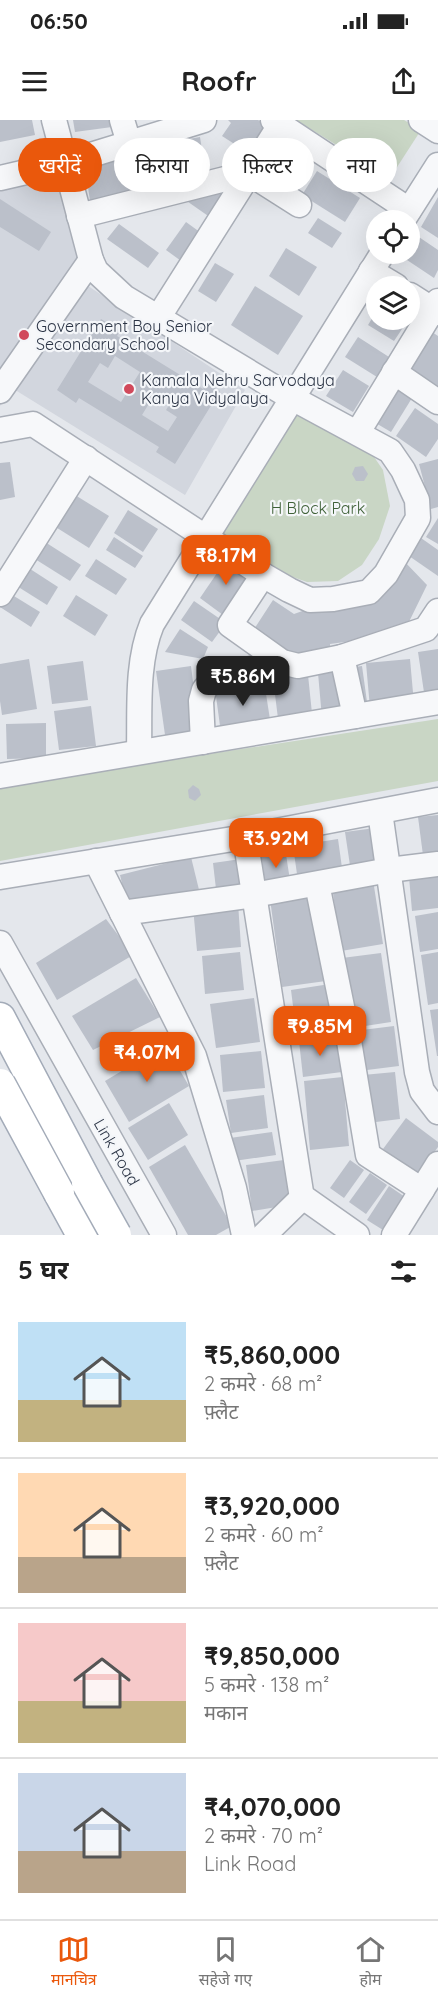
<!DOCTYPE html>
<html lang="hi">
<head>
<meta charset="utf-8">
<style>
  :root { --surface:#fff; --page:#f6f6f6; --text:#222; --muted:#767676; --line:#e0e0e0; --accent:#ea580c }
  body { margin:0; font-family:Quicksand,"Noto Sans Devanagari",sans-serif; background:var(--page); color:var(--text); height:100vh; display:flex; flex-direction:column; font-size:22px; white-space:nowrap }
  * { box-sizing:border-box; margin:0 }
  p { font-size:20px; color:var(--muted) }
  .icon { flex:none; width:33px; height:33px; fill:none; stroke:currentColor; stroke-width:2; stroke-linecap:round; stroke-linejoin:round }
  .map { position:relative; height:1115px; overflow:hidden }
  .details { display:flex; flex-direction:column; background:var(--surface); flex:1 }
  .details>* { flex:none }
  .top-card { position:absolute; left:18px; top:18px; width:402px; height:54px; display:flex; gap:12px }
  .controls { position:absolute; left:366px; top:90px; display:grid; gap:12px }
  .controls a { display:grid; place-items:center; width:54px; height:54px; border-radius:50%; background:var(--surface); box-shadow:0 6px 24px #0002; font-size:30px }
  .price { position:absolute; translate:-50% -51px; padding:0 14px; border-radius:12px; background:var(--accent); color:#fff; font-size:20px; line-height:39px; filter:drop-shadow(0 2px 3px #0008) }
  .price::after { content:''; position:absolute; left:50%; top:36px; width:18px; height:14px; margin-left:-9px; background:inherit; clip-path:polygon(0 0,100% 0,50% 100%) }
  .price.active { background:#222; color:#fff }
  ul { padding:0; list-style:none }
  li { display:flex; align-items:center; gap:18px; height:150px; padding:0 18px }
  li+li { border-top:2px solid var(--line) }
  li span { display:grid; place-items:center; flex:none; width:168px; height:120px; border-radius:0px; color:#555 }
  li>.icon { margin-inline-start:auto }
  span .icon { width:72px; height:72px; fill:#fffc; stroke-width:1 }
  li b { font-size:26px }
  h2 { display:flex; justify-content:space-between; align-items:center; height:72px; padding:0 18px; font-size:26px }
  .chip { padding:0 21px; border-radius:27px; background:var(--surface); box-shadow:0 6px 24px #0002; font-size:21px; line-height:54px }
  .chip.active { background:var(--accent); color:#fff }
  .status { display:flex; justify-content:space-between; align-items:center; height:42px; padding:0 30px; background:var(--surface); direction:ltr }
  .status svg { height:16px; fill:currentColor }
  header { display:flex; justify-content:space-between; align-items:center; height:78px; padding:0 18px; background:var(--surface); font-size:27px; font-weight:700 }
  .tab-bar { display:flex; justify-content:space-around; align-items:center; height:84px; border-top:2px solid var(--line); background:var(--surface); font-size:16px; color:var(--muted) }
  .tab-bar a { display:grid; justify-items:center; gap:3px }
  .tab-bar .active { color:var(--accent) }
  .map>svg:first-child { display:block }
  .built { fill:#d2d6de }
  .green { fill:#c9d6c5 }
  .building { fill:#bbc0ca; fill-rule:evenodd }
  .lines { fill:none; stroke-linecap:round; stroke-linejoin:round }
  .minor-casing { stroke:#a9aeb7; stroke-width:27 }
  .major-casing { stroke:#a3abb8; stroke-width:33 }
  .minor { stroke:#f7f8fa; stroke-width:24 }
  .major { stroke:#fff; stroke-width:30 }
  .major-bridge-casing { stroke:#a3abb8; stroke-width:33; stroke-linecap:butt }
  .major-bridge { stroke:#fff; stroke-width:30 }
  .poi-dot { fill:#d1495b; stroke:#f4f6f9; stroke-width:2 }
  .labels { text-anchor:middle; dominant-baseline:central; stroke-width:4.5; stroke-linejoin:round; paint-order:stroke }
  .poi-label { font-size:16px; fill:#2b3445; stroke:#f4f6f9; text-anchor:start }
  .park-label { font-size:16px; fill:#3f6138; stroke:#f4f6f9 }
  .street-label { font-size:16px; fill:#2b3445; stroke:#f4f6f9 }
</style>
</head>
<body>
<div class="status"><b>06:50</b><svg viewBox="0 0 49 12"><path d="M0 12V9h3v3zM5 12V6h3v6zM10 12V3h3v9zM15 12V0h3v12zM26 1h20v11H26zM47 4h2v5h-2z"/></svg></div>
<header><svg class="icon" aria-label="menu" viewBox="0 0 24 24"><path d="M4 6h16M4 12h16M4 18h16"/></svg>Roofr<svg class="icon" aria-label="share" viewBox="0 0 24 24"><path d="M12 15V3M7 8l5-5 5 5M5 13v7h14v-7"/></svg></header>
<div class="map">
<svg width="438" height="1115" viewBox="0 0 438 1115">
  <rect width="100%" height="100%" fill="#e4e7ec"/>
  <polygon class="built" points="59,56 79,141 70,154 245,270 185,375 12,268 0,286 0,68"/>
  <g class="green">
    <polygon points="296,0 404,0 421,10 390,58"/>
    <polygon points="299,291 370,331 383,350 390,386 379,419 362,445 338,461 307,462 290,456 222,414"/>
    <polygon points="438,599 438,661 0,741 0,666"/>
  </g>
  <g class="building">
    <polygon points="0,0 32,0 35,15 0,22"/>
    <polygon points="73,0 111,0 112,7 75,12"/>
    <polygon points="228,0 258,0 270,7 253,36 222,16 231,3"/>
    <polygon points="200,17 206,56 187,61 178,21"/>
    <polygon points="147,29 155,70 91,88 85,46"/>
    <polygon points="317,51 360,78 345,102 302,75"/>
    <polygon points="232,64 214,100 181,77"/>
    <polygon points="438,77 438,118 421,107"/>
    <polygon points="0,79 51,112 39,131 0,107"/>
    <polygon points="318,98 342,113 332,128 308,113"/>
    <polygon points="186,102 208,118 188,146 166,130"/>
    <polygon points="119,104 159,133 148,148 107,119"/>
    <polygon points="413,113 438,130 438,150 434,158 404,138 405,134 410,134 410,123"/>
    <polygon points="286,128 317,147 299,176 269,156"/>
    <polygon points="215,143 234,154 216,182 198,171"/>
    <polygon points="255,166 303,196 278,235 231,205"/>
    <polygon points="376,192 376,200 408,200 394,221 368,205"/>
    <path d="M101 199 120 211 117 216 203 269 207 263 220 271 175 344 156 332 159 327 79 278 76 283 57 270ZM115 236 140 252 121 282 88 262 100 243 108 248ZM156 272 168 280 172 273 175 275 166 290 177 297 168 311 142 295Z"/>
    <polygon points="426,208 438,216 438,273 400,249"/>
    <polygon points="358,217 389,237 377,257 345,237"/>
    <polygon points="343,250 369,266 353,292 326,276"/>
    <polygon points="395,268 412,278 391,312 374,302"/>
    <polygon points="415,288 438,304 438,319 426,337 396,316"/>
    <polygon points="438,339 438,387 431,389 419,344"/>
    <polygon points="10,342 15,377 0,380 0,343"/>
    <polygon points="363,346 368,354 364,361 356,361 352,354 355,347"/>
    <polygon points="75,375 109,396 89,428 54,406"/>
    <polygon points="128,390 158,409 143,432 114,413"/>
    <polygon points="438,398 438,424 426,417"/>
    <polygon points="114,417 143,436 135,448 106,430"/>
    <polygon points="421,418 438,430 438,456 409,436"/>
    <polygon points="45,422 81,445 70,461 35,439"/>
    <polygon points="228,437 252,454 223,495 200,478"/>
    <polygon points="96,439 127,459 116,475 85,456"/>
    <polygon points="403,440 427,465 405,510 381,517 330,524 330,527 288,539 251,514 273,480 294,494 308,489 309,491"/>
    <polygon points="24,445 58,467 47,485 12,463"/>
    <polygon points="9,473 40,492 31,507 0,487"/>
    <polygon points="76,475 108,495 95,516 63,496"/>
    <polygon points="194,481 226,503 212,522 181,500"/>
    <polygon points="180,509 208,527 203,539 165,532"/>
    <polygon points="438,529 438,577 425,579 418,532"/>
    <polygon points="29,539 37,589 2,595 0,581 0,544"/>
    <polygon points="410,539 414,584 370,588 366,543"/>
    <polygon points="83,541 88,580 52,584 47,546"/>
    <polygon points="191,546 200,617 166,622 156,551"/>
    <polygon points="362,546 368,589 357,592 347,548"/>
    <polygon points="338,551 342,596 322,598 318,553"/>
    <polygon points="308,555 313,603 279,606 273,559"/>
    <polygon points="264,561 271,606 221,613 215,569"/>
    <polygon points="91,586 96,626 59,630 54,591"/>
    <polygon points="46,603 46,638 7,639 6,604"/>
    <polygon points="193,665 199,669 201,675 195,681 189,678 188,670"/>
    <polygon points="438,695 438,741 424,743 418,697"/>
    <polygon points="375,708 381,748 351,752 345,712"/>
    <polygon points="338,719 343,755 298,761 293,726"/>
    <polygon points="285,728 291,767 266,770 261,732"/>
    <polygon points="191,737 200,774 129,792 120,755"/>
    <polygon points="241,739 245,765 216,769 213,743"/>
    <polygon points="438,754 438,788 412,791 409,757"/>
    <polygon points="373,760 383,824 341,831 332,766"/>
    <polygon points="314,773 326,861 282,867 270,779"/>
    <polygon points="238,783 241,827 197,831 193,787"/>
    <polygon points="438,792 438,829 420,832 415,796"/>
    <polygon points="106,799 133,835 57,880 36,843"/>
    <polygon points="240,832 244,870 205,874 202,836"/>
    <polygon points="438,832 438,883 428,885 421,835"/>
    <polygon points="381,833 391,902 352,908 342,838"/>
    <polygon points="136,858 160,897 93,930 72,896"/>
    <polygon points="330,864 337,911 297,917 291,870"/>
    <polygon points="254,878 260,922 216,928 210,884"/>
    <polygon points="438,889 438,936 437,936 430,890"/>
    <polygon points="394,906 399,946 359,951 354,911"/>
    <polygon points="337,916 342,952 303,957 299,921"/>
    <polygon points="165,925 189,966 129,1002 105,961"/>
    <polygon points="261,931 265,968 223,972 220,935"/>
    <polygon points="395,952 400,999 368,1003 363,955"/>
    <polygon points="343,957 349,1026 310,1030 304,961"/>
    <polygon points="264,975 268,1008 231,1013 226,980"/>
    <polygon points="169,983 188,1015 148,1040 128,1008"/>
    <polygon points="406,998 438,1022 438,1027 418,1054 383,1029"/>
    <polygon points="272,1012 276,1035 234,1041 230,1018"/>
    <polygon points="185,1025 232,1106 216,1115 188,1115 149,1047"/>
    <polygon points="284,1040 289,1085 252,1091 246,1045"/>
    <polygon points="350,1040 364,1050 344,1078 330,1068"/>
    <polygon points="370,1053 387,1065 366,1094 349,1082"/>
    <polygon points="389,1066 405,1077 383,1110 367,1100"/>
  </g>
  <g class="lines">
    <g class="minor-casing">
      <g id="minor">
        <polyline points="122,0 129,23"/>
        <polyline points="273,0 409,90"/>
        <polyline points="421,0 438,11"/>
        <polyline points="0,58 65,43 204,0"/>
        <polyline points="79,96 249,53 299,85"/>
        <polyline points="403,100 438,45"/>
        <polyline points="371,151 396,166"/>
        <polyline points="410,175 438,193"/>
        <polyline points="158,198 280,5"/>
        <polyline points="394,252 438,282"/>
        <polyline points="0,271 91,140"/>
        <polyline points="0,310 33,304 263,455 289,470 310,480 333,479 369,472 386,454 418,398 417,380 403,350 390,331 292,278 124,177 96,151 91,140 54,0"/>
        <polyline points="358,312 438,181"/>
        <polyline points="263,455 230,505 282,542 298,546 342,537 426,509 438,491"/>
        <polyline points="0,474 86,338"/>
        <polyline points="342,537 355,596"/>
        <polyline points="203,622 201,581 204,570 215,557 282,542"/>
        <path d="M139 631C140 590 136 543 152 504L382 134"/>
        <polyline points="0,656 438,582"/>
        <polyline points="380,692 417,952 422,971 438,992"/>
        <polyline points="245,717 301,1072 303,1077 357,1115"/>
        <polyline points="96,741 194,936 234,1068 244,1115"/>
        <polyline points="0,757 245,717 438,680"/>
        <polyline points="317,764 349,921 368,1035 422,1070"/>
        <polyline points="122,793 254,775 389,750 438,744"/>
        <polyline points="0,823 164,1115"/>
        <polyline points="264,1115 303,1077"/>
        <polyline points="394,1115 438,1044"/>
      </g>
    </g>
    <g class="major-casing">
      <g id="major">
        <polyline points="0,898 87,1063"/>
        <polyline points="59,1073 82,1115"/>
      </g>
    </g>
    <use href="#minor" class="minor"/>
    <use href="#major" class="major"/>
    <g class="major-bridge-casing">
      <g id="major-bridge">
        <polyline points="0,964 59,1073"/>
        <polyline points="87,1063 116,1115"/>
      </g>
    </g>
    <use href="#major-bridge" class="major-bridge"/>
  </g>
  <g class="poi-dot">
    <circle cx="24" cy="215" r="6"/>
    <circle cx="129" cy="269" r="6"/>
  </g>
  <g class="labels">
    <g class="poi-label">
      <text x="36" y="206">Government Boy Senior<tspan x="36" dy="18">Secondary School</tspan></text>
      <text x="141" y="260">Kamala Nehru Sarvodaya<tspan x="141" dy="18">Kanya Vidyalaya</tspan></text>
    </g>
    <g class="park-label">
      <text x="318" y="388">H Block Park</text>
    </g>
    <g class="street-label">
      <text transform="translate(117 1032) rotate(60)">Link Road</text>
    </g>
  </g>
</svg>
<div class="controls">
<a><svg class="icon" aria-label="locate" viewBox="0 0 24 24"><circle cx="12" cy="12" r="6"/><path d="M12 2v4M12 18v4M2 12h4M18 12h4"/></svg></a>
<a><svg class="icon" aria-label="layers" viewBox="0 0 24 24"><path d="M12 4l9 5-9 5-9-5zM3 14l9 5 9-5"/></svg></a>
</div>
<b class="price" style="left:226px;top:466px">₹8.17M</b>
<b class="price active" style="left:243px;top:587px">₹5.86M</b>
<b class="price" style="left:276px;top:749px">₹3.92M</b>
<b class="price" style="left:320px;top:937px">₹9.85M</b>
<b class="price" style="left:147px;top:963px">₹4.07M</b>
<div class="top-card">
<a class="chip active">खरीदें</a>
<a class="chip">किराया</a>
<a class="chip">फ़िल्टर</a>
<a class="chip">नया</a>
</div>
</div>
<section class="details">
<h2>5 घर<svg class="icon" aria-label="filters" viewBox="0 0 24 24"><path d="M4 7h16M4 17h16"/><circle cx="9" cy="7" r="2"/><circle cx="15" cy="17" r="2"/></svg></h2>
<ul>
<li><span style="background:linear-gradient(#bfe0f5 65%,#c2b280 0)"><svg class="icon" aria-label="home" viewBox="0 0 24 24"><path d="M3 11l9-7 9 7M6 9v11h12V9"/></svg></span><div><b>₹5,860,000</b><p>2 कमरे · 68 m²</p><p>फ़्लैट</p></div></li>
<li><span style="background:linear-gradient(#ffd9b3 70%,#b9a48a 0)"><svg class="icon" aria-label="home" viewBox="0 0 24 24"><path d="M3 11l9-7 9 7M6 9v11h12V9"/></svg></span><div><b>₹3,920,000</b><p>2 कमरे · 60 m²</p><p>फ़्लैट</p></div></li>
<li><span style="background:linear-gradient(#f6c9c9 65%,#c2b280 0)"><svg class="icon" aria-label="home" viewBox="0 0 24 24"><path d="M3 11l9-7 9 7M6 9v11h12V9"/></svg></span><div><b>₹9,850,000</b><p>5 कमरे · 138 m²</p><p>मकान</p></div></li>
<li><span style="background:linear-gradient(#c9d6e8 65%,#b9a48a 0)"><svg class="icon" aria-label="home" viewBox="0 0 24 24"><path d="M3 11l9-7 9 7M6 9v11h12V9"/></svg></span><div><b>₹4,070,000</b><p>2 कमरे · 70 m²</p><p>Link Road</p></div></li>
</ul>
</section>
<nav class="tab-bar">
<a class="active"><svg class="icon" aria-label="map" viewBox="0 0 24 24"><path d="M3 6l6-2 6 2 6-2v14l-6 2-6-2-6 2zM9 4v14M15 6v14"/></svg>मानचित्र</a>
<a><svg class="icon" aria-label="saved" viewBox="0 0 24 24"><path d="M7 4h10v16l-5-4-5 4z"/></svg>सहेजे गए</a>
<a><svg class="icon" aria-label="home" viewBox="0 0 24 24"><path d="M3 11l9-7 9 7M6 9v11h12V9"/></svg>होम</a>
</nav>
</body>
</html>
